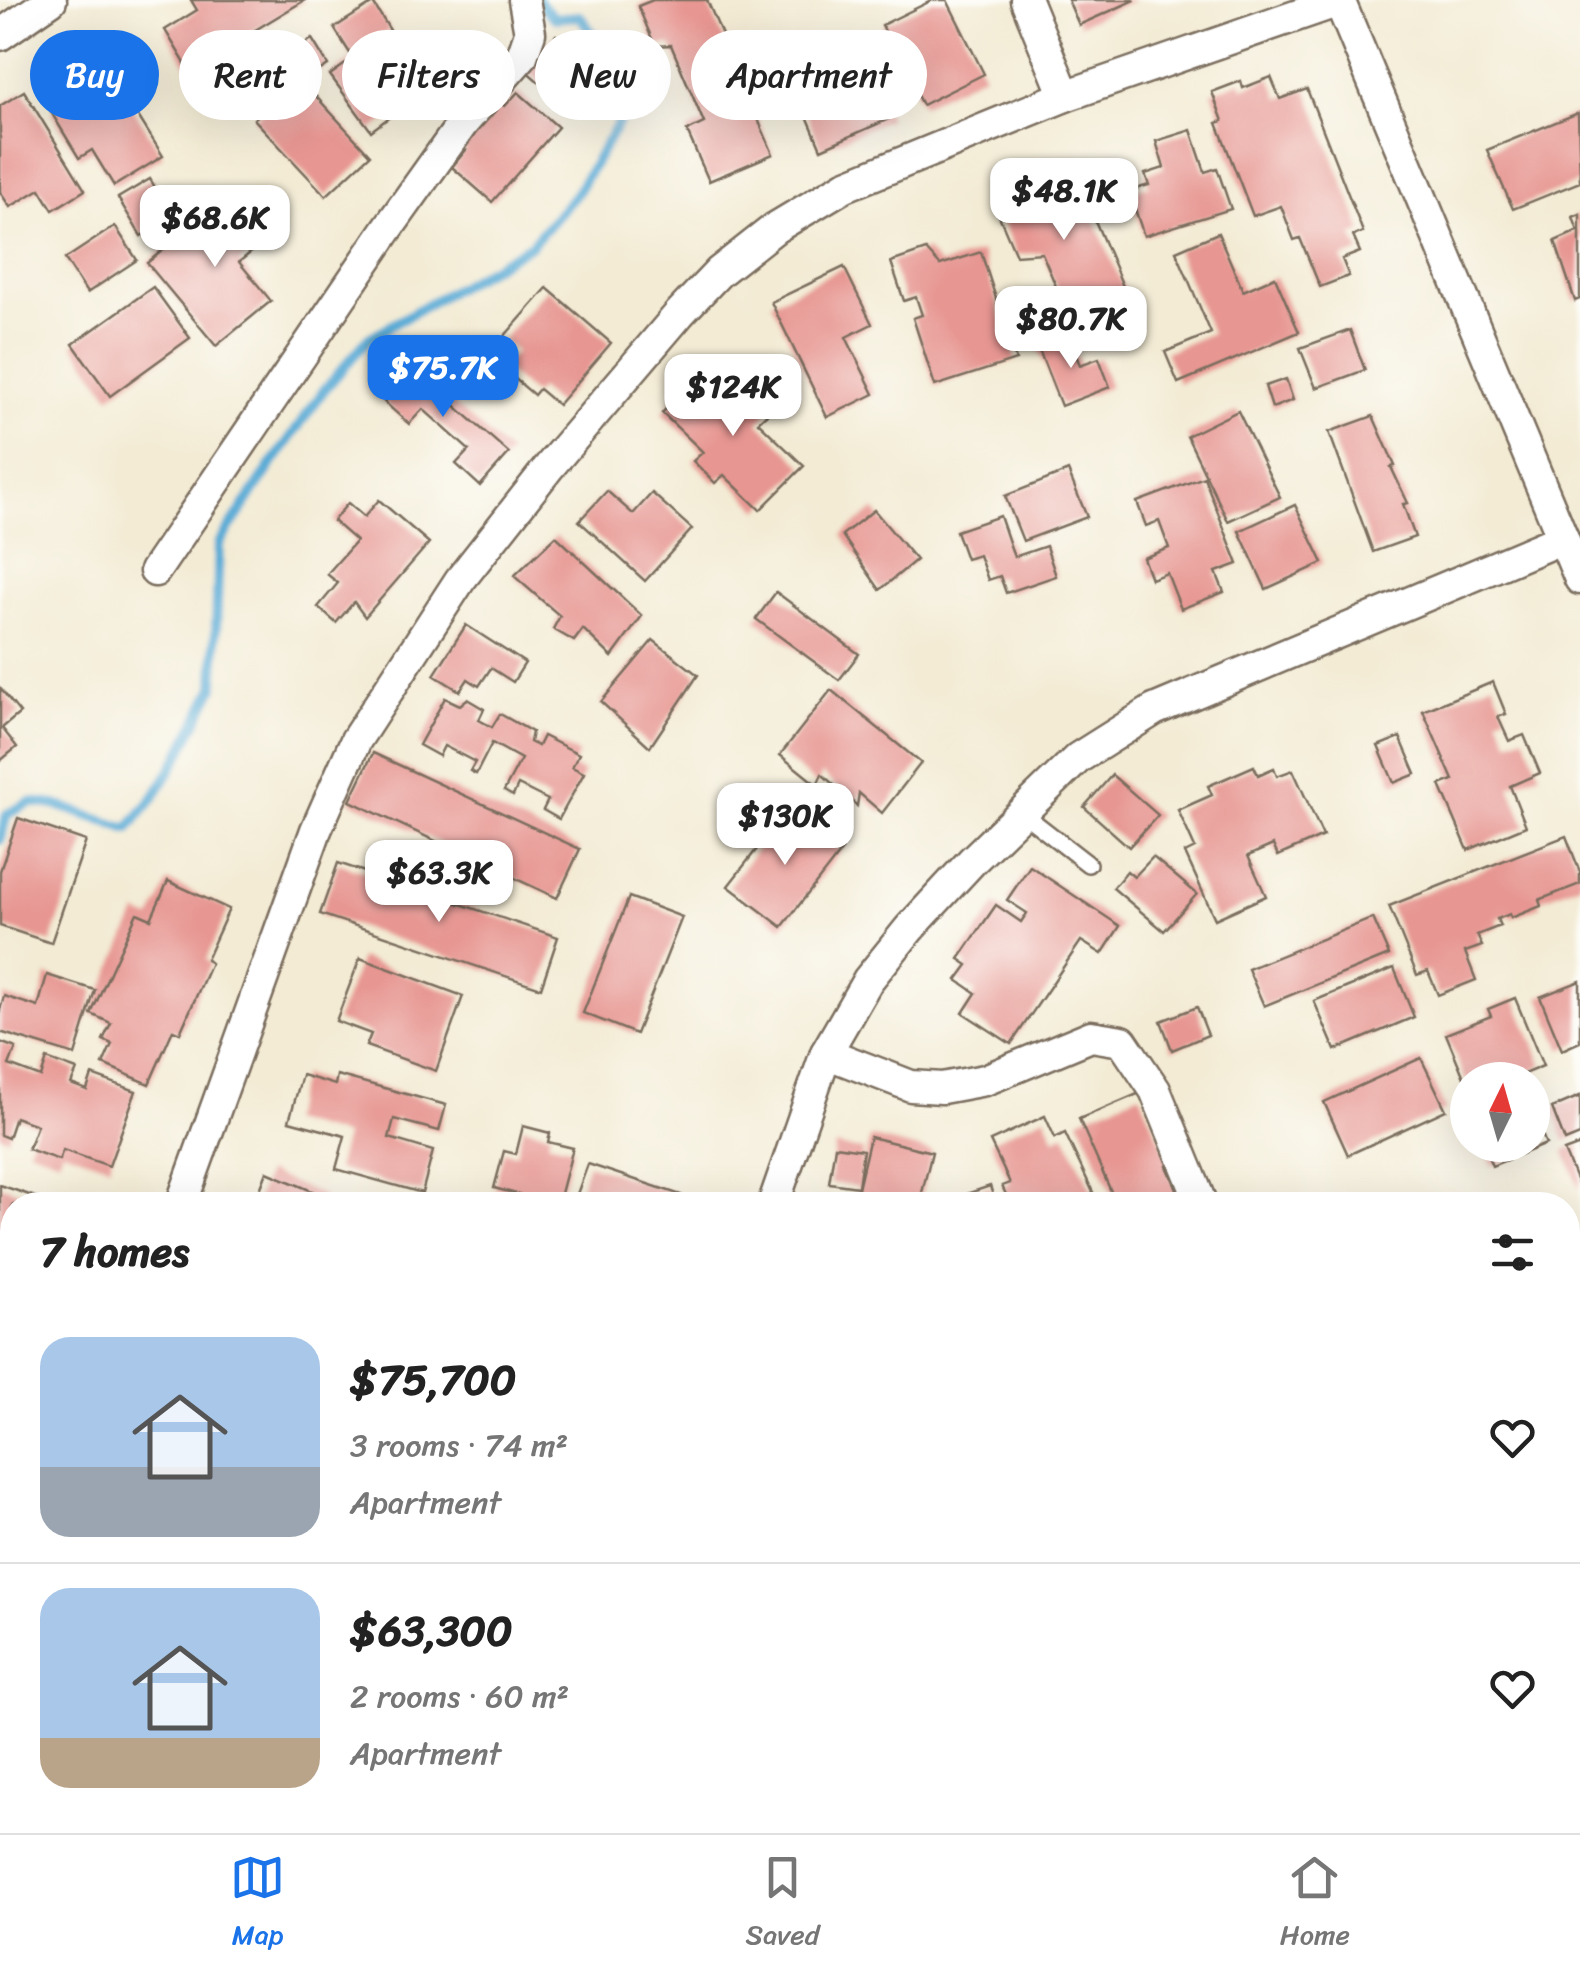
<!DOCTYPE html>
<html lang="en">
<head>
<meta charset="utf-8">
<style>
  :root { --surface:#fff; --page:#f6f6f6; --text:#222; --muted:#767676; --line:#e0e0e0; --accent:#1a73e8 }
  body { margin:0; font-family:Sriracha,sans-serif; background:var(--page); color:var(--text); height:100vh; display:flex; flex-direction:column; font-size:38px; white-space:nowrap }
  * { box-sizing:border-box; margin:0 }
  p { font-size:32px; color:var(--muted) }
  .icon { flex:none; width:55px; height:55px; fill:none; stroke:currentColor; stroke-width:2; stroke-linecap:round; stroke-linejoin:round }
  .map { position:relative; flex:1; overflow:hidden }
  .side { position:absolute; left:0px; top:1192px; width:1580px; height:642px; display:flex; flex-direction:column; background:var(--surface); border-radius:40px 40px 0 0; box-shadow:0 10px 40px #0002 }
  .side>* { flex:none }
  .hud { position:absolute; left:30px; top:30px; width:1000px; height:90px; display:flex; gap:20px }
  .needle { width:65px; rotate:5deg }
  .buttons { position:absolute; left:1450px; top:1062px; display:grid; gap:20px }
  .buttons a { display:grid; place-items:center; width:100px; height:100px; border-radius:50%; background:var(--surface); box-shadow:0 10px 40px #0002; font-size:50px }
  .price { position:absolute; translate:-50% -85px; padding:0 22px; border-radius:20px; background:#fff; color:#222; font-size:32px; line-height:65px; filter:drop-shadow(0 2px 5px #0008) }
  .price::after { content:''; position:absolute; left:50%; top:60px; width:30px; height:22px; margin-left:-15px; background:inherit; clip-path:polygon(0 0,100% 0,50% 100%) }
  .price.selected { background:var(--accent); color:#fff }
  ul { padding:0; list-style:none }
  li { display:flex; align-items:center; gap:30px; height:250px; padding:0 40px }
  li+li { border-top:2px solid var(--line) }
  li span { display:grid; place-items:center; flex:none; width:280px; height:200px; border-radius:30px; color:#555 }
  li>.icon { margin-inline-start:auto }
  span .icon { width:120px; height:120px; fill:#fffc; stroke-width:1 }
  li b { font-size:42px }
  h2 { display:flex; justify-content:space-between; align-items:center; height:120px; padding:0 40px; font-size:42px }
  .tag { padding:0 35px; border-radius:45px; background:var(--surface); box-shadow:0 10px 40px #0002; font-size:35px; line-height:90px }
  .tag.selected { background:var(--accent); color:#fff }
  .menu { display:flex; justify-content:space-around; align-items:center; height:140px; border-top:2px solid var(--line); background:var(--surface); font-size:28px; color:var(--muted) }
  .menu a { display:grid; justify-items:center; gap:5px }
  .menu .selected { color:var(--accent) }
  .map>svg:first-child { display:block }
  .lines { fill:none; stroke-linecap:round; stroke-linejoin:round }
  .stream { stroke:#5bacd6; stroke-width:10 }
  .building { fill:#e79692 }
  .lane-casing { stroke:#7b6e5e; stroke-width:20 }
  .street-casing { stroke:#7b6e5e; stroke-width:35 }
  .lane { stroke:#fff; stroke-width:15 }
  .street { stroke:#fff; stroke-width:30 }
</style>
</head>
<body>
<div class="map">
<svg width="1580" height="1833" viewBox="0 0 1580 1833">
  <rect width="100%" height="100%" fill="#fdfcf7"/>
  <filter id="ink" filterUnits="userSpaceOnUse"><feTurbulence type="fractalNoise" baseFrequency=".01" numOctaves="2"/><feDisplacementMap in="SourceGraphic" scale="20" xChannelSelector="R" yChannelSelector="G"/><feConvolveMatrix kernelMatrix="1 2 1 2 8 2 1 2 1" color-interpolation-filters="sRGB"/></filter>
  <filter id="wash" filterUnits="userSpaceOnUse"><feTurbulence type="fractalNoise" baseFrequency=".0048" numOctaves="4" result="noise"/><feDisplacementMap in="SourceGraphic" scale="40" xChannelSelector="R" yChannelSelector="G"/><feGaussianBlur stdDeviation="2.25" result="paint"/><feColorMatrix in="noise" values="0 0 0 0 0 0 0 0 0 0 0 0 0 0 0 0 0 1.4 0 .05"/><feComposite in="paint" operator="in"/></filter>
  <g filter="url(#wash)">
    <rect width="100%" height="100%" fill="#f3ebd4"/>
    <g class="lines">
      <polyline class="stream" points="0,840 7,814 31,802 56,805 128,829 154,797 178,758 214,687 219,544 272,464 324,390 369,338 531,245 575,195 621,119 629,85 580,16 555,18 537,0"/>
    </g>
    <g id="blocks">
      <g class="building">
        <polygon points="191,0 305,0 189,70 165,30 197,10"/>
        <polygon points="653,0 707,0 773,154 709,181 687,131 704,123 671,45 655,46 638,6"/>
        <polygon points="933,0 947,0 984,74 922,105 882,25"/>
        <polygon points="1068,0 1135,0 1079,25"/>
        <polygon points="373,3 390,30 351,55 334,28"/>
        <polygon points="556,35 578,54 547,89 525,70"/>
        <polygon points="848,35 889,119 821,149 785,64"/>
        <polygon points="312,39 328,65 305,80 289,54"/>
        <polygon points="92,42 163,156 114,186 92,150 79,158 51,112 60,106 40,74"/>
        <polygon points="358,55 399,110 371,131 330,75"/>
        <polygon points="277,61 287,78 262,93 252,77"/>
        <polygon points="1271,77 1280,99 1307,89 1363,232 1353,236 1360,252 1342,259 1349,276 1320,287 1300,238 1294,240 1281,206 1253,216 1217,123 1223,121 1212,92 1241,81 1243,88"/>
        <polygon points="299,78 370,155 326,196 254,119"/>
        <polygon points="24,91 85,190 53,210 40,189 10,207 0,192 0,106"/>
        <polygon points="518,92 558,127 492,202 452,167 466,150 460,145 497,103 505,106"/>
        <polygon points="1578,113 1580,182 1513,209 1487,150"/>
        <polygon points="1191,130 1205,172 1217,168 1231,209 1144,236 1129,191 1149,185 1145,174 1164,168 1156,141"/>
        <polygon points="1076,176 1125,291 1068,315 1042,253 1016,255 996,209"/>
        <polygon points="150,179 173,217 141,236 118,198"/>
        <polygon points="233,193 270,237 239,262 271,301 216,346 147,263"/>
        <polygon points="1580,214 1580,299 1575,301 1555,241 1578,231 1573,217"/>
        <polygon points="115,226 137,260 87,293 65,259"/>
        <polygon points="1218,233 1243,291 1275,277 1299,332 1178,383 1165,352 1211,333 1176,251"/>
        <polygon points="926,250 940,265 981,252 1016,360 935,386 913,318 922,315 916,297 904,301 891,262"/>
        <polygon points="844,267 872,324 846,337 874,394 827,417 771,302"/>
        <polygon points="153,287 190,338 110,396 73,344"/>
        <polygon points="547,288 611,343 558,405 539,389 534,395 501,367 516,352 502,339"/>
        <polygon points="1350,330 1365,370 1316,388 1300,348"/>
        <polygon points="1067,333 1080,365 1099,358 1110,387 1061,406 1037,345"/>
        <polygon points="401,358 509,453 480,486 456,464 469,450 423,409 409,424 384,402 394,391 381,380"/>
        <polygon points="705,369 726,389 733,381 767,414 758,422 804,466 760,510 724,475 715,483 693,461 703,452 662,413"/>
        <polygon points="1286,379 1293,400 1272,408 1265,386"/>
        <polygon points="1238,411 1280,497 1228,521 1187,436"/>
        <polygon points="1373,416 1395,466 1391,467 1408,503 1403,504 1415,537 1373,552 1329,432"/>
        <polygon points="1068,471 1087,517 1023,541 1005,496"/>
        <polygon points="1204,477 1238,564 1216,572 1224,592 1181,609 1167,573 1151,579 1143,558 1169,548 1159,521 1146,526 1137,502"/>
        <polygon points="607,491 633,514 652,493 692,529 645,581 579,521"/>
        <polygon points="379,500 429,543 365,617 354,602 336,623 318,607 338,583 327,574 356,541 333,521 348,503 364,517"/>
        <polygon points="1295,505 1323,563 1266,589 1239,531"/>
        <polygon points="874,510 916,560 880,590 842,535"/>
        <polygon points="1000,516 1014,557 1046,546 1056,576 1006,593 1000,576 988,580 979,555 966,559 956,531"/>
        <polygon points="556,536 642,616 612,657 583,629 574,641 553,629 560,616 514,576"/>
        <polygon points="776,592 859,654 839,680 756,619"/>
        <polygon points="466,625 525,663 513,682 491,668 479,686 468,679 460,691 434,675"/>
        <polygon points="653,640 698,675 650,747 601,702"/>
        <polygon points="1493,682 1506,714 1498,717 1509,741 1524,735 1540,773 1510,786 1526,826 1468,850 1440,785 1453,780 1423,711"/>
        <polygon points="0,688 20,713 2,728 17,747 0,761"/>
        <polygon points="831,690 921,763 882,813 859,793 857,806 822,774 817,785 780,755"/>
        <polygon points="445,698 460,705 467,699 484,709 479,720 492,727 500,714 532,732 530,742 538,746 543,736 579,754 572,767 584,773 559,819 543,810 548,800 518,785 513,796 504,791 521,759 492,743 476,774 470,771 475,762 444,746 439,756 419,745"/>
        <polygon points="1400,737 1416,774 1394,783 1378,746"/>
        <polygon points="373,753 580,849 557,898 350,801"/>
        <polygon points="1254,766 1258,775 1274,768 1277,776 1293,770 1323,836 1278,856 1273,845 1248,856 1266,896 1215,919 1185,853 1195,848 1178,810 1212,795 1208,786"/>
        <polygon points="1112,775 1158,815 1129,847 1084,807"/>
        <polygon points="789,808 842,850 782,927 728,886"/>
        <polygon points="18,818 86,841 51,943 0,926 0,871"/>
        <polygon points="1566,836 1580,872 1580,884 1539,900 1541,906 1511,918 1510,914 1497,919 1500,926 1477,935 1482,946 1465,952 1476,980 1438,995 1428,971 1417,975 1389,906"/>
        <polygon points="1153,857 1197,894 1164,931 1113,888 1127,871 1134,877"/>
        <polygon points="338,863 558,937 541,988 320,914"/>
        <polygon points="1030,866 1120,926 1102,954 1081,941 1011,1044 963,1013 976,993 957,980 968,965 959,959 996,905 1021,922 1027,913 1007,900"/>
        <polygon points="168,881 229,909 206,960 211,963 180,1033 173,1030 149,1084 103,1064 112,1044 103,1040 111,1023 91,1014 137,913 151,919"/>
        <polygon points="629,897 682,917 636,1034 583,1013"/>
        <polygon points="1373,918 1389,955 1264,1006 1248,969"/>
        <polygon points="360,958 463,996 436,1071 366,1046 371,1034 336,1021"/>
        <polygon points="1394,968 1414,1017 1335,1050 1314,1001"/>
        <polygon points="47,975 95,990 75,1055 0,1032 0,1010 4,996 38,1007"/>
        <polygon points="1580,981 1580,1042 1562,1050 1540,997"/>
        <polygon points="1515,998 1543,1066 1509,1080 1465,1080 1446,1034 1491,1016 1488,1009"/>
        <polygon points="1197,1007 1208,1035 1172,1050 1161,1021"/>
        <polygon points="0,1042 16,1048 9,1065 41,1077 47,1059 77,1070 71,1084 87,1090 92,1075 136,1091 109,1166 63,1150 59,1160 28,1149 37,1125 15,1117 8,1138 0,1135"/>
        <polygon points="1421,1058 1446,1110 1348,1155 1324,1102"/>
        <polygon points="302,1075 335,1085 337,1075 446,1105 439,1131 394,1119 389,1138 433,1151 422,1193 336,1169 345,1136 289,1121"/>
        <polygon points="1140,1093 1171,1164 1167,1166 1180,1196 1158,1205 1117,1205 1079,1119"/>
        <polygon points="1580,1096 1580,1135 1565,1141 1552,1108"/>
        <polygon points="1533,1112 1546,1144 1492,1166 1483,1145 1532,1145"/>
        <polygon points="1045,1116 1055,1138 1065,1133 1099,1205 1011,1205 1002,1186 1010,1183 990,1141"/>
        <polygon points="523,1126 550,1133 548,1142 573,1148 558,1205 494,1188 504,1151 516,1154"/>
        <polygon points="870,1137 932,1152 919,1205 854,1205"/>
        <polygon points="1580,1145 1580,1189 1564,1151"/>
        <polygon points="835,1146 863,1150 858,1187 829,1183"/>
        <polygon points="588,1164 681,1195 677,1205 573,1205"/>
        <polygon points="267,1172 324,1196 321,1205 254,1205"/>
        <polygon points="0,1185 56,1204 12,1205 12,1252 0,1248"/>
        <polygon points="990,1186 996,1205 973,1205 969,1193"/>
        <polygon points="0,1298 12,1302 12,1374 1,1408"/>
        <polygon points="1580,1352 1580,1378 1568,1381 1568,1355"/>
        <polygon points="1576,1502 1580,1517 1568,1522 1568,1505"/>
        <polygon points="1580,1587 1580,1650 1568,1657 1568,1593"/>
        <polygon points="1580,1728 1580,1789 1568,1794 1568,1733"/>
        <polygon points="70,1822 139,1822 135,1833 66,1833"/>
        <polygon points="236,1822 304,1822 320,1828 318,1833 233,1833"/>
        <polygon points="1083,1822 1192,1822 1168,1833 1088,1833"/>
        <polygon points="1388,1822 1464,1822 1469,1833 1366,1833"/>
        <polygon points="1484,1822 1520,1822 1498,1833 1490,1833"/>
      </g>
    </g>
  </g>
  <g filter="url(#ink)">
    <use href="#blocks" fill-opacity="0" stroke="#7b6e5e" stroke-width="2.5"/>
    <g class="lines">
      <g class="lane-casing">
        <polyline id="lane" points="1021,812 1088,864"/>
      </g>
      <g class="street-casing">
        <g id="street">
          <polyline points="1026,0 1065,96"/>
          <polyline points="1339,0 1580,579"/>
          <polyline points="0,35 51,0"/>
          <polyline points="155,571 386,231 463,123 522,56 530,33 524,0"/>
          <polyline points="826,1053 911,1086 942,1088 985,1080 1091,1036 1122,1041 1155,1090 1202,1205"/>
          <polyline points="181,1205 316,830 356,740 460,580 549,467 680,313 719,272 775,228 845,186 1065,96 1339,1"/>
          <polyline points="773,1205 826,1053 868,980 909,929 973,860 1078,758 1154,710 1563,538"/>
          <polyline points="1568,1579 1580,1574"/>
          <polyline points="0,1621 12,1625"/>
          <polyline points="505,1822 524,1833"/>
          <polyline points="555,1833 558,1822"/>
        </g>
      </g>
      <use href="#lane" class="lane"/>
      <use href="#street" class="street"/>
    </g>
  </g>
</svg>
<div class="buttons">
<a><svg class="needle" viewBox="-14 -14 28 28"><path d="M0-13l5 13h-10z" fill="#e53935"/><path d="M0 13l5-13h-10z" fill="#767676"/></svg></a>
</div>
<b class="price" style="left:1064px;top:243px">$48.1K</b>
<b class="price" style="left:215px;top:270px">$68.6K</b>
<b class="price" style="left:1071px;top:371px">$80.7K</b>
<b class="price selected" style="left:443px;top:420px">$75.7K</b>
<b class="price" style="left:733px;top:439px">$124K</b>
<b class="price" style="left:785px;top:868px">$130K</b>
<b class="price" style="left:439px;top:925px">$63.3K</b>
<div class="hud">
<a class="tag selected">Buy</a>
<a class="tag">Rent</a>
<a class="tag">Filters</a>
<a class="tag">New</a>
<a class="tag">Apartment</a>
</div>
<section class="side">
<h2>7 homes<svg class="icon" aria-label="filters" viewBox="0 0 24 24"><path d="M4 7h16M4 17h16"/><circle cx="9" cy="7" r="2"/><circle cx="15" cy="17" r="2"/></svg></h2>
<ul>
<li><span style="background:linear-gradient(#a9c7e8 65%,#9aa5b1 0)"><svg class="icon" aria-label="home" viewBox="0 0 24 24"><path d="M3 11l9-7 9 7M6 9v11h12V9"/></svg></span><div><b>$75,700</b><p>3 rooms · 74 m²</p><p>Apartment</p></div><svg class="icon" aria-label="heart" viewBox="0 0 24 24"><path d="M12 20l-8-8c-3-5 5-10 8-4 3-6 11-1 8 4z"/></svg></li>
<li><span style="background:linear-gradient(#a9c7e8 75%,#b9a48a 0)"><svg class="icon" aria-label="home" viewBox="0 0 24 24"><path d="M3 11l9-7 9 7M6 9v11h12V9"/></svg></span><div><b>$63,300</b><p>2 rooms · 60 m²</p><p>Apartment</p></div><svg class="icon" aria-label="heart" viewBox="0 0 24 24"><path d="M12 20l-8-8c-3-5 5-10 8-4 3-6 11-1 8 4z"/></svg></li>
</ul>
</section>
</div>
<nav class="menu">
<a class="selected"><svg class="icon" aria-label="map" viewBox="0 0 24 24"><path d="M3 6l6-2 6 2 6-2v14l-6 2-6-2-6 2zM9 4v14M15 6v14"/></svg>Map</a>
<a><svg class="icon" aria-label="saved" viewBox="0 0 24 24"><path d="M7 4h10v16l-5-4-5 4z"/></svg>Saved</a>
<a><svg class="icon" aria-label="home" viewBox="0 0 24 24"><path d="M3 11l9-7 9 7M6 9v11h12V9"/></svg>Home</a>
</nav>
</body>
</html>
